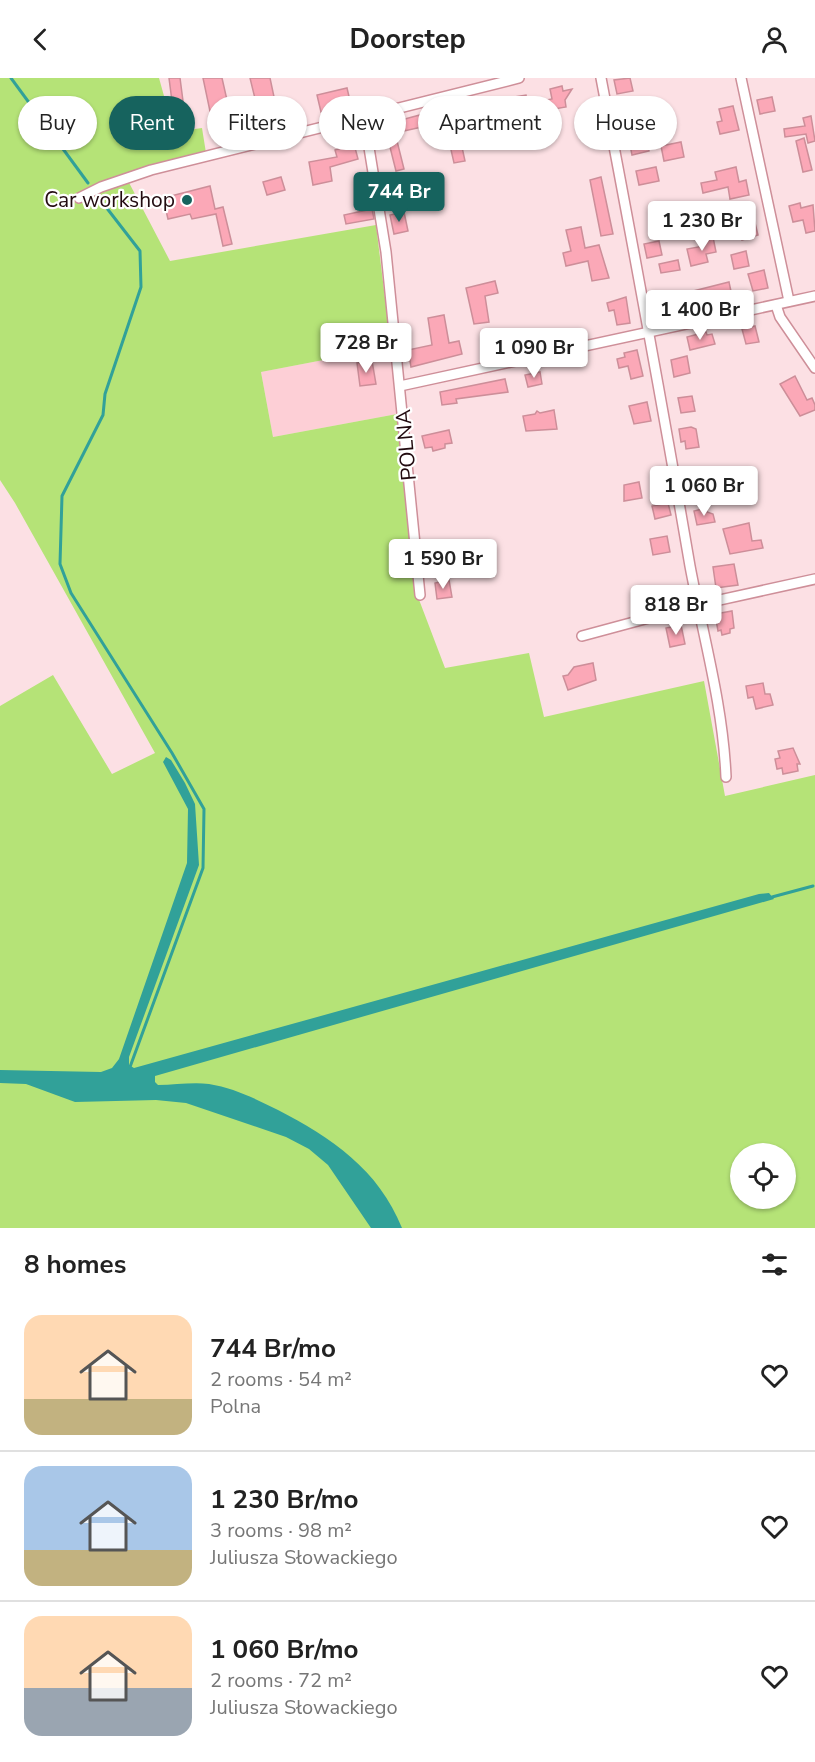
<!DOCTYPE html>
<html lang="en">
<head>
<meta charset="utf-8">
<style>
  :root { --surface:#fff; --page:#f2f2f2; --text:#222; --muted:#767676; --line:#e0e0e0; --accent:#16635e }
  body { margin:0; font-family:"Nunito Sans",sans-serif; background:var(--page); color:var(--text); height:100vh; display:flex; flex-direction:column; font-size:22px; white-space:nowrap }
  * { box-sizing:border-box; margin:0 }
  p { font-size:20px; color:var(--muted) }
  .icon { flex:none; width:33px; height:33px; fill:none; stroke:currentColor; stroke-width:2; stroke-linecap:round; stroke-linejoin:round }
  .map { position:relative; height:1150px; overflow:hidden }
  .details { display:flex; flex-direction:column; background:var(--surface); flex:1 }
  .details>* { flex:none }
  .banner { position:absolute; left:18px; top:18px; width:780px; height:54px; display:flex; gap:12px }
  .buttons { position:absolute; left:730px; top:1065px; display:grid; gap:12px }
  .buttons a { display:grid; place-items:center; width:66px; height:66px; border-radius:50%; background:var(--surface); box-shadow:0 2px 4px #0004; font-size:30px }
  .price { position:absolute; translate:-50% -51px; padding:0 14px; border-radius:6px; background:#fff; color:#222; font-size:20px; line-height:39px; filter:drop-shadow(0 2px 3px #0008) }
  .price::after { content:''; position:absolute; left:50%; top:36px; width:18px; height:14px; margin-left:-9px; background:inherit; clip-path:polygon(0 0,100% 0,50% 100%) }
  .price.on { background:var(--accent); color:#fff }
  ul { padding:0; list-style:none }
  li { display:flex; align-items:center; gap:18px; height:150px; padding:0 24px }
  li+li { border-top:2px solid var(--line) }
  li span { display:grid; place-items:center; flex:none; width:168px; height:120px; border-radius:18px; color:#555 }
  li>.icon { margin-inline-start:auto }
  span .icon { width:72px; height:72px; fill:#fffc; stroke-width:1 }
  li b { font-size:26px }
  h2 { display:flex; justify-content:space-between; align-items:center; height:72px; padding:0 24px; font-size:26px }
  .chip { padding:0 21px; border-radius:27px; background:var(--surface); box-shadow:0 2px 4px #0004; font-size:21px; line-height:54px }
  .chip.on { background:var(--accent); color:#fff }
  header { display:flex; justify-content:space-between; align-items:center; height:78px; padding:0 24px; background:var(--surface); font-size:27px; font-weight:700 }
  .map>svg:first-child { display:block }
  .built { fill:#fdcfd6 }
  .green { fill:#b5e377; fill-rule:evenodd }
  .water { fill:#31a199 }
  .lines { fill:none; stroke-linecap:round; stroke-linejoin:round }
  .stream { stroke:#31a199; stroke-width:3 }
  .building { fill:#fba8b7; stroke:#cd8e99; stroke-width:1.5 }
  .street-casing { stroke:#ce8f99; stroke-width:12 }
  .street { stroke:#fff; stroke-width:9 }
  .poi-dot { fill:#16635e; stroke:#fff; stroke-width:2 }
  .labels { text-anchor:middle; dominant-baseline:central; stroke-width:4.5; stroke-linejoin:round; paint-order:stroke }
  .poi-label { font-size:21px; fill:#220b10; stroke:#fff; text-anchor:end }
  .street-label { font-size:21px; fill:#220b10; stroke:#fff }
</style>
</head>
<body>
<header><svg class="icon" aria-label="back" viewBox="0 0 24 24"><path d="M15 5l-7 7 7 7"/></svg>Doorstep<svg class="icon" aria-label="person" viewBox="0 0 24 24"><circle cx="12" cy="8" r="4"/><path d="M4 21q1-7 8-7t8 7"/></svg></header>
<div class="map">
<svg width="815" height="1150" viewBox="0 0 815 1150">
  <rect width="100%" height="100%" fill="#fce0e4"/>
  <polygon class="built" points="391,269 397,336 273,359 261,294"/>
  <path class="green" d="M0 0H159L174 54 202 50 206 75 125 97 170 183 376 147 391 269 261 294 273 359 397 336 418 519 445 590 529 575 544 639 704 603 725 718 815 697V1150H0V628L53 597 112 696 155 675 15 425 0 402ZM741 1076H786V1120H741Z"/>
  <path class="water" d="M166 679 171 682 185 705 195 726 199 787 129 979V987L134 990 759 816 769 815 774 821 155 998V1004L158 1007C175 1007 192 1004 209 1006 234 1010 256 1021 278 1032 331 1059 379 1092 402 1150H371L328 1087 309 1071 286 1059 186 1025 156 1022 75 1024 26 1006 0 1005V992L101 994 112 990 119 981 187 785 188 731 163 684Z"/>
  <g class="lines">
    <g class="stream">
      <polyline points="11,0 88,105"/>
      <polyline points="99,120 140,173 141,209 105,316 103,337 62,418 60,486 71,515 172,675 204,731 203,790 130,989"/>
      <polyline points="772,819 813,808"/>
    </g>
  </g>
  <g class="building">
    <polygon points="169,0 180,0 186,46 175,47"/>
    <polygon points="203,0 222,0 234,53 215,57"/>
    <polygon points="250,0 270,0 277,33 259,37"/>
    <polygon points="630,0 633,13 617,16 614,2"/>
    <polygon points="562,8 563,13 572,11 565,22 566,29 543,33 541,23 552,21 550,11"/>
    <polygon points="347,10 351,27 321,34 317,17"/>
    <polygon points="526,17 528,29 511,32 508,20"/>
    <polygon points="772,19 775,33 760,36 757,22"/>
    <polygon points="469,28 475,54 457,58 453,42 395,55 404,91 396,93 388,61 377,63 375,49 442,31 443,34"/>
    <polygon points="733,28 739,52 720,56 717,44 722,43 719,31"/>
    <polygon points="642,36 649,73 632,77 627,52 636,50 633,38"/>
    <polygon points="811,38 815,63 808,65 806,56 785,59 784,51 805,48 803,40"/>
    <polygon points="460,60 465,83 454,85 449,63"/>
    <polygon points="804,60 812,92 803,94 796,63"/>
    <polygon points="681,64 684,79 664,83 661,68"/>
    <polygon points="354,66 358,81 330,89 332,103 313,107 309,84 337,79 335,72"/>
    <polygon points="656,89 659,103 639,107 636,93"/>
    <polygon points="736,89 739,104 746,102 749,117 730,121 728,109 703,115 701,105 717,102 715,94"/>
    <polygon points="281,99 285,112 267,117 263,104"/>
    <polygon points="601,99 613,156 601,158 590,102"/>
    <polygon points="210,108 215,131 223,129 232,166 223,168 216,136 192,141 190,136 168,141 163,120"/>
    <polygon points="800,125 801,130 813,127 815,153 806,155 803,142 793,144 789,128"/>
    <polygon points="372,131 374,141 346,146 344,137"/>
    <polygon points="404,134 408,153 394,156 390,137"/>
    <polygon points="754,141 758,157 742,162 737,145"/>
    <polygon points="581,149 585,170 599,167 609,200 592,203 588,183 566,188 563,175 571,173 566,152"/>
    <polygon points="713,159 716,174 706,176 708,184 691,188 687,171 704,168 703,161"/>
    <polygon points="659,163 662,177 647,180 644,166"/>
    <polygon points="746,173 749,188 734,191 731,177"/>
    <polygon points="678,182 680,192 661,195 659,186"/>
    <polygon points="764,192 768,210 753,213 748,196"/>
    <polygon points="495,203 498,215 485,218 489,244 474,246 466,210"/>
    <polygon points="729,204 732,218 692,228 689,214"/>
    <polygon points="666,215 668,223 673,222 675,230 656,236 651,218"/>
    <polygon points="626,219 630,245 617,247 614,232 609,233 607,225"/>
    <polygon points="444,237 449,265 459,263 462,276 411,289 408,272 432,267 428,240"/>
    <polygon points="755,248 759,264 746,266 742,251"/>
    <polygon points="706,254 707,257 712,256 715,266 690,272 687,259"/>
    <polygon points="637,272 643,298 631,301 628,288 619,290 617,281 625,279 624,275"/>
    <polygon points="687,278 690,295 674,299 671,282"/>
    <polygon points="372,283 376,306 360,308 357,285"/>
    <polygon points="540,294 542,306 528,309 525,297"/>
    <polygon points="795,298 807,322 812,320 815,327 815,332 800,338 780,306"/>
    <polygon points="505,301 508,314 456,321 457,325 442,327 440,314"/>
    <polygon points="692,318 695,333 681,335 678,320"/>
    <polygon points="647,324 651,343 634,346 629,328"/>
    <polygon points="554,332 557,351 526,353 523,338 535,336 537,333 540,335"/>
    <polygon points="691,349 696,351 699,369 686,371 685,363 681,364 679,351"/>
    <polygon points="449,352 452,365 445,366 445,370 433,373 432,369 425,370 422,358"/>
    <polygon points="709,400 712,416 698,419 695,403"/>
    <polygon points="639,404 642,420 624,423 624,407"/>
    <polygon points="668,425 671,437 655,441 652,428"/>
    <polygon points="706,430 707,434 713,436 715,444 697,447 694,433"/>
    <polygon points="749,445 752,463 761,462 763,470 730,476 723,451"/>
    <polygon points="667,458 670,474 653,477 650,461"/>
    <polygon points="734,486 738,507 716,510 713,489"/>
    <polygon points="449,502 452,519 437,521 435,505"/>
    <polygon points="732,533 734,550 730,551 730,555 722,557 721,552 718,553 715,536"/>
    <polygon points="681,547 685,566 670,569 666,550"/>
    <polygon points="593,585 596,602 568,612 563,598 568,597 574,589"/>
    <polygon points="763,605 765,616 770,616 773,627 756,631 753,619 748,620 746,608"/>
    <polygon points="793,670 800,686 797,686 798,693 783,696 782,690 777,691 775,681 780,680 778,673"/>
  </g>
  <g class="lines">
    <g class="street-casing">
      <g id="street">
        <path d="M601 0C632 162 662 325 690 488 703 558 723 627 726 699"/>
        <polyline points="741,0 789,223"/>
        <polyline points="364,39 386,174 420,517"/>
        <polyline points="79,120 101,109 151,92 519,0"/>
        <polyline points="776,227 780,239 815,290"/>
        <polyline points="400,308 815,218"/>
        <polyline points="582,558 697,527 815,501"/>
      </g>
    </g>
    <use href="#street" class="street"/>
  </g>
  <circle class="poi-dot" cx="187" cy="122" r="6"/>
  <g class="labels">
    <g class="poi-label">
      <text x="175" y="122">Car workshop</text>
    </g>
    <g class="street-label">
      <text transform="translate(406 367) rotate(-95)">POLNA</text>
    </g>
  </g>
</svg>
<div class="buttons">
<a><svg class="icon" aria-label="locate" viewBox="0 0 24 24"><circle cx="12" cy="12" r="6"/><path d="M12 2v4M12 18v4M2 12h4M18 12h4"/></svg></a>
</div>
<b class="price on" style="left:399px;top:145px">744 Br</b>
<b class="price" style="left:702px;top:174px">1 230 Br</b>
<b class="price" style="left:700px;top:263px">1 400 Br</b>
<b class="price" style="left:366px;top:296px">728 Br</b>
<b class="price" style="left:534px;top:301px">1 090 Br</b>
<b class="price" style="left:704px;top:439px">1 060 Br</b>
<b class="price" style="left:443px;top:512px">1 590 Br</b>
<b class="price" style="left:676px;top:558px">818 Br</b>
<div class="banner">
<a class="chip">Buy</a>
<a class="chip on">Rent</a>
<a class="chip">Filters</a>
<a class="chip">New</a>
<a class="chip">Apartment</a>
<a class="chip">House</a>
</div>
</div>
<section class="details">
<h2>8 homes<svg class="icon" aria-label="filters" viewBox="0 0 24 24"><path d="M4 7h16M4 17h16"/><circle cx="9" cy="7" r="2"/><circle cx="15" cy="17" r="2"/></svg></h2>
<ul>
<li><span style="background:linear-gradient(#ffd9b3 70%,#c2b280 0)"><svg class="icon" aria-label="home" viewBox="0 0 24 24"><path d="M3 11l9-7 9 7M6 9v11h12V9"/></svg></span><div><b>744 Br/mo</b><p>2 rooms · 54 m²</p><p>Polna</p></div><svg class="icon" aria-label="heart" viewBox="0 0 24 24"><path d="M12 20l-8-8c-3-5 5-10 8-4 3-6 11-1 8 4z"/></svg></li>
<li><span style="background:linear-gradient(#a9c7e8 70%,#c2b280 0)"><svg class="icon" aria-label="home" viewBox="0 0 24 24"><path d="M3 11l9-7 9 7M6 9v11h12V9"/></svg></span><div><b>1 230 Br/mo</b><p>3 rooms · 98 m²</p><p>Juliusza Słowackiego</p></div><svg class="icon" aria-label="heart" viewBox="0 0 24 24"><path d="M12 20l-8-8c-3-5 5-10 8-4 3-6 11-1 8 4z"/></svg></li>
<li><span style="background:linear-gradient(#ffd9b3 60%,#9aa5b1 0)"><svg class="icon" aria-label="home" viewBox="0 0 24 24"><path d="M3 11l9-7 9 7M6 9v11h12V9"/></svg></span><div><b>1 060 Br/mo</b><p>2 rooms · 72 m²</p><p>Juliusza Słowackiego</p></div><svg class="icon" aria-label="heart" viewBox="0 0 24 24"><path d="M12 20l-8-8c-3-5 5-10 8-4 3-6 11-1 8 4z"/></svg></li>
</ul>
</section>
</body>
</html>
